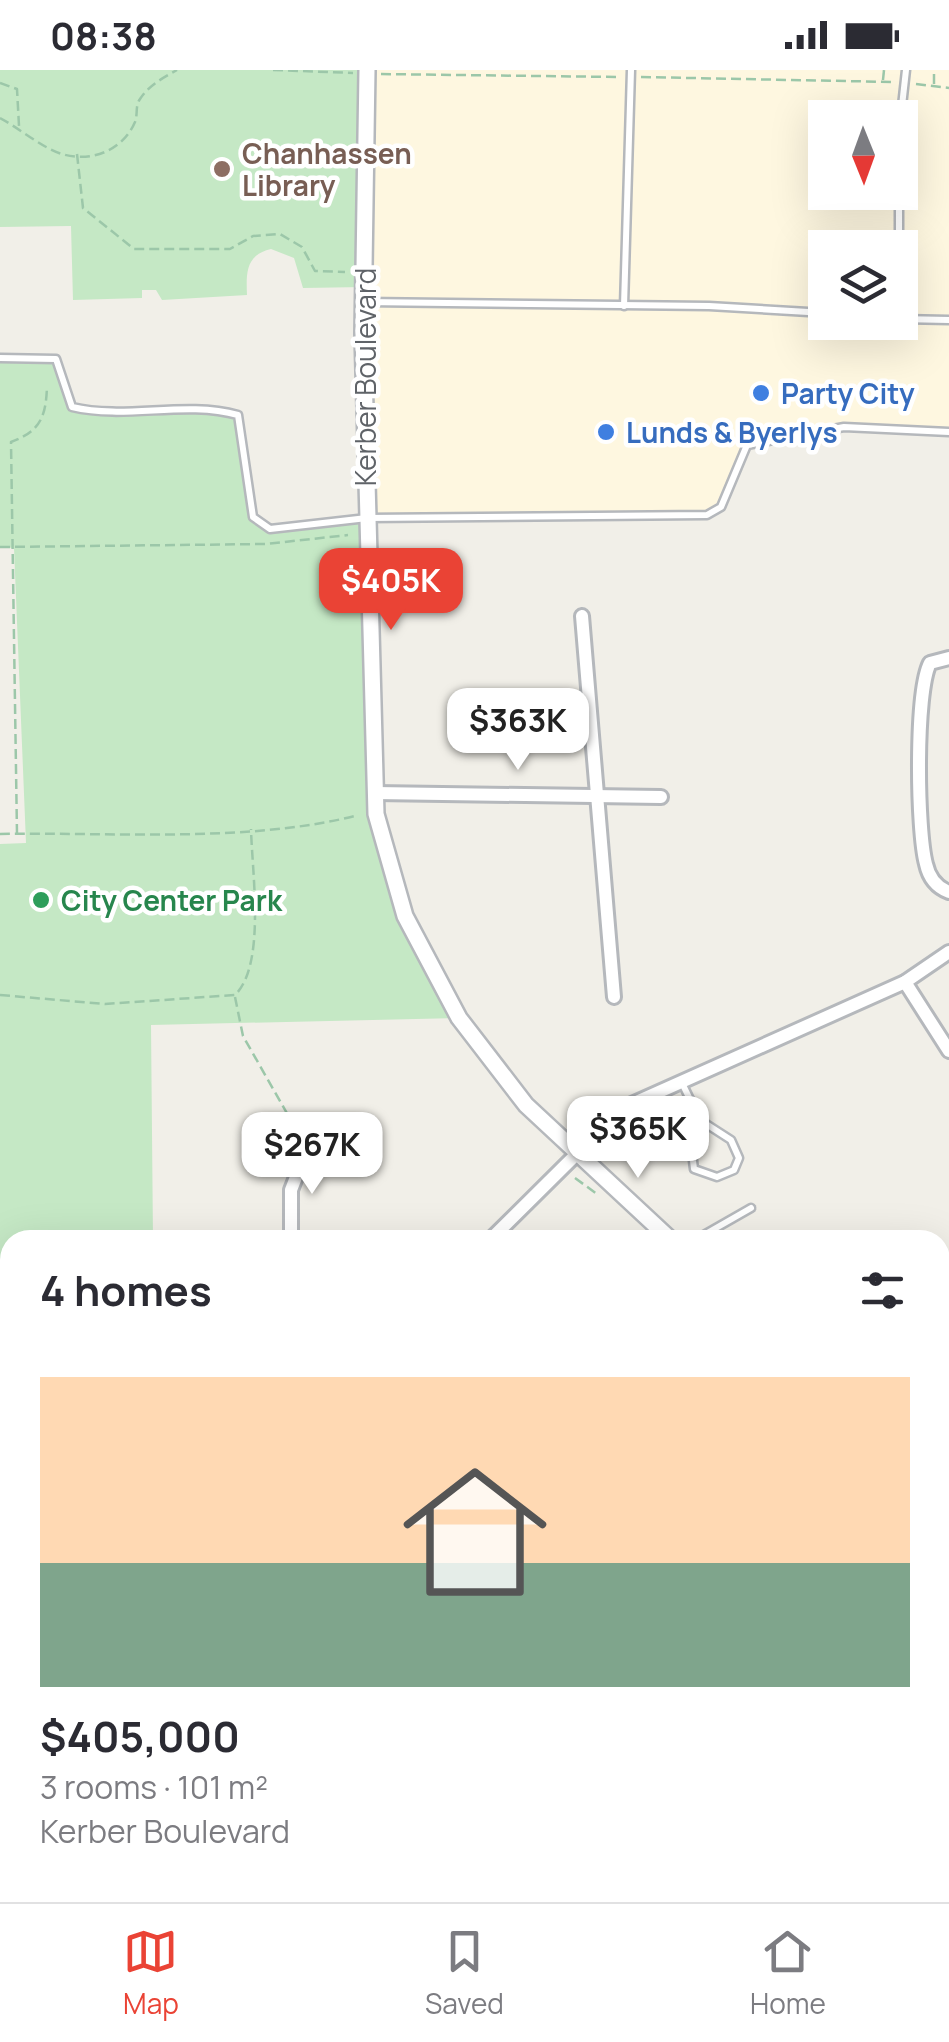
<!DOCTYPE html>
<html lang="en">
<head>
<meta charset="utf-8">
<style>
  :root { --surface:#fff; --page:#f2f2f3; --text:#2b2b33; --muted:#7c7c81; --line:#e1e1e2; --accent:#ea4335 }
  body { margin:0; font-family:Manrope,sans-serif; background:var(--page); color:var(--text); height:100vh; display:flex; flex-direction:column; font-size:38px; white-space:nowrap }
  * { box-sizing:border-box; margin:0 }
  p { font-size:32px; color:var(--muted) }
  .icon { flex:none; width:55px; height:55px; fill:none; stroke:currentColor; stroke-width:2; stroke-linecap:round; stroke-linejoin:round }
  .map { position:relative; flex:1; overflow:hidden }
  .sheet { position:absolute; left:0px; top:1160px; width:950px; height:672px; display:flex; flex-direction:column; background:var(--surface); border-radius:30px 30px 0 0; box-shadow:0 10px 40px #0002 }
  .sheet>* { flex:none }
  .needle { width:65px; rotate:179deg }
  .buttons { position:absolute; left:808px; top:30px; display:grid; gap:20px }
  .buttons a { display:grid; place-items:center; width:110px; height:110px; border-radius:0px; background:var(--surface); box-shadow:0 10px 40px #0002; font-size:50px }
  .price { position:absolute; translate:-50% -85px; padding:0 22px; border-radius:20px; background:#fff; color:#222; font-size:32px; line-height:65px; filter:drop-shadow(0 2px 5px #0008) }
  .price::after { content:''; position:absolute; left:50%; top:60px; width:30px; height:22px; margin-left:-15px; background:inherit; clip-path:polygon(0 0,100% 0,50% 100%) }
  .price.current { background:var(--accent); color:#fff }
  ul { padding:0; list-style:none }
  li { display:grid; align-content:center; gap:20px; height:530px; padding:0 40px }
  li span { display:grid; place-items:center; height:310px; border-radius:0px; color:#555 }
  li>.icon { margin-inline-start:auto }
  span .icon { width:180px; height:180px; fill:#fffc; stroke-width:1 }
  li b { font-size:42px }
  h2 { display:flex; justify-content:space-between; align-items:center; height:120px; padding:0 40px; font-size:42px }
  .status { display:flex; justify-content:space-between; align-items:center; height:70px; padding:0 50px; background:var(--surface); direction:ltr }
  .status svg { height:28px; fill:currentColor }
  .menu { display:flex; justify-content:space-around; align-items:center; height:140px; border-top:2px solid var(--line); background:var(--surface); font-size:28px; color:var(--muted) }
  .menu a { display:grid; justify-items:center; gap:5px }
  .menu .current { color:var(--accent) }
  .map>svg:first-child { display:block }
  .commercial { fill:#fef7e0; fill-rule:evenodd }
  .green { fill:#c5e8c5 }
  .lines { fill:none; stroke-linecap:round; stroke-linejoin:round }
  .service-casing { stroke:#b5b8bc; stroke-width:11 }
  .minor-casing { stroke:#b5b8bc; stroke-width:18 }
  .tertiary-casing { stroke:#b5b8bc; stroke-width:20 }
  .path { stroke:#9cc7a9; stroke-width:2.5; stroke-dasharray:10 5; stroke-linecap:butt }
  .service { stroke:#fff; stroke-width:6 }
  .minor { stroke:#fff; stroke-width:12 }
  .tertiary { stroke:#fff; stroke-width:15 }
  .education-dot { fill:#8d6e63; stroke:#fff; stroke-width:4 }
  .shop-dot { fill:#3f7fe0; stroke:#fff; stroke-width:4 }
  .leisure-dot { fill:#2e9e5b; stroke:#fff; stroke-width:4 }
  .labels { text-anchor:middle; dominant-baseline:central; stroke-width:9; stroke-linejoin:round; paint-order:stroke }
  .education-label { font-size:28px; font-weight:bold; fill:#785e54; stroke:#fff; text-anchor:start }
  .street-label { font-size:28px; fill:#5f6368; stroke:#fff }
  .shop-label { font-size:28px; font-weight:bold; fill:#366cbe; stroke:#fff; text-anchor:start }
  .leisure-label { font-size:28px; font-weight:bold; fill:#27864d; stroke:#fff; text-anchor:start }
</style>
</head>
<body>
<div class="status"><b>08:38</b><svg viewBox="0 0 49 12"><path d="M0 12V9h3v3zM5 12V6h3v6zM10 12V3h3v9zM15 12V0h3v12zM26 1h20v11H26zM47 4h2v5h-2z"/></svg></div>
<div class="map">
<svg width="949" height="1832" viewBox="0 0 949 1832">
  <rect width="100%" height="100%" fill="#f1efe8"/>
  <path class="commercial" d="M369 0H949V362L844 357 747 375 727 420 707 445 677 449 515 442 367 448ZM825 48H900V122H825ZM825 178H900V252H825Z"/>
  <g class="green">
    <path d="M0 0H367L364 217 303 218 294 188 271 179C246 185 246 202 247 225L162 230 156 220H142V228L73 230 71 156 0 157Z"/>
    <polygon points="0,289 60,293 72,337 94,342 219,340 238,345 253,446 270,459 367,448 375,723 405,846 459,948 151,955 153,1170 10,1170 10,1271 0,1271 0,774 26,773 14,478 0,477"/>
  </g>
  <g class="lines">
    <g class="service-casing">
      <g id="service">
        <polyline points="900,54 906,0"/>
        <polyline points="899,122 899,178"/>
        <polyline points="365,232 709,236 825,243"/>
        <polyline points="624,236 631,0"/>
        <polyline points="900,249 949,250"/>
        <path d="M0 288 56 289 72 337C127 350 184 330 238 345L253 447 270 459 367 448 707 445 721 437 747 375 844 357 949 362"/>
        <polyline points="682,1013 700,1050 731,1070 739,1088 734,1100 717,1107 694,1099 691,1074 700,1050"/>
        <polyline points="695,1170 751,1138"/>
      </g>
    </g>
    <g class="minor-casing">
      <g id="minor">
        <polyline points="582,546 614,927"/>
        <path d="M949 588 930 593C915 622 917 761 926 794 929 808 936 817 949 822"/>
        <polyline points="375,723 661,727"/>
        <polyline points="905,912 949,981"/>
        <polyline points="291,1170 291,1120 307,1079"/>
        <polyline points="490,1170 623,1038 905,912 949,882"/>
        <polyline points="0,1270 10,1270"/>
        <polyline points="0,1481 10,1500"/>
        <polyline points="14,1832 24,1822"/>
      </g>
    </g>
    <g class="tertiary-casing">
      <g id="tertiary">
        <polyline points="367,0 363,264 376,744 405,846 459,948 526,1035 671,1170"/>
        <polyline points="874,1832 877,1822"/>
      </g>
    </g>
    <g class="path">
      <polyline points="273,0 353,3"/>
      <polyline points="381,4 618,7"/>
      <polyline points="641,7 893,12"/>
      <polyline points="883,10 884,0"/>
      <polyline points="0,13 17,19 19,56"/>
      <polyline points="916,14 949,18"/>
      <polyline points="934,14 934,0"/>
      <path d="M0 48C19 58 42 78 62 84 92 93 123 80 135 52 138 44 135 36 140 29 149 15 163 8 177 0"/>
      <polyline points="77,84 83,138 134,179 230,179 253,166 280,164 302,177 315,201 345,202"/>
      <polyline points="0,477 266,474 348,465"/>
      <path d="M0 764C114 762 245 773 355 746"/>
      <path d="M17 764 11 372C41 361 46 346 47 316"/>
      <path d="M0 925 105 934 235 925C266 895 252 802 251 759"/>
      <polyline points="235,927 243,966 301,1068"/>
      <polyline points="575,1108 597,1124"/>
      <polyline points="593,1822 613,1832"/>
      <polyline points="544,1832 557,1822"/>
      <polyline points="744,1832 749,1822"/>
      <polyline points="841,1832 843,1822"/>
      <polyline points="898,1832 901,1822"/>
    </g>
    <use href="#service" class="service"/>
    <use href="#minor" class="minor"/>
    <use href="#tertiary" class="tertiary"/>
  </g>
  <circle class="education-dot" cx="222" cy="99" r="10"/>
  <g class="shop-dot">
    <circle cx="761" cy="323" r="10"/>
    <circle cx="606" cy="362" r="10"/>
  </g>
  <circle class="leisure-dot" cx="41" cy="830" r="10"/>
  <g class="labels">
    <g class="education-label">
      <text x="242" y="83">Chanhassen<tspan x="242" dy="32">Library</tspan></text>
    </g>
    <g class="street-label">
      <text transform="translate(365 307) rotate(-90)">Kerber Boulevard</text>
    </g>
    <g class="shop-label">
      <text x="781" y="323">Party City</text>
      <text x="626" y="362">Lunds &amp; Byerlys</text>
    </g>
    <g class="leisure-label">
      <text x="61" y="830">City Center Park</text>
    </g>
  </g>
</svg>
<div class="buttons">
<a><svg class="needle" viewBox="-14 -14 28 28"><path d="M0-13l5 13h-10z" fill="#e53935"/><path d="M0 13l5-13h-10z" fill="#7c7c81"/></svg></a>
<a><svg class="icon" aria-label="layers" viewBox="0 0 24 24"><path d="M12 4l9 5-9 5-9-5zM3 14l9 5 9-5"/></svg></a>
</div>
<b class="price current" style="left:391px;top:563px">$405K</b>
<b class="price" style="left:518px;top:703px">$363K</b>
<b class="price" style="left:638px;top:1111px">$365K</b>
<b class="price" style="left:312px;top:1127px">$267K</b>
<section class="sheet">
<h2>4 homes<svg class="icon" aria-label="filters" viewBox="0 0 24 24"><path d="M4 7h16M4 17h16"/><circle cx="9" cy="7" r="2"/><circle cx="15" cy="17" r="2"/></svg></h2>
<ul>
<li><span style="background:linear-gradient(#ffd9b3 60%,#7fa58c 0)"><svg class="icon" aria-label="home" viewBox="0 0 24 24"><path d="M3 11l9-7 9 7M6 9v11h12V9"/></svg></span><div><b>$405,000</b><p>3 rooms · 101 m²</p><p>Kerber Boulevard</p></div></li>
</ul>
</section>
</div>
<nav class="menu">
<a class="current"><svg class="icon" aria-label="map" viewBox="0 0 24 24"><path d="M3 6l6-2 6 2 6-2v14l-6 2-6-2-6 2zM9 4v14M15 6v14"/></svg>Map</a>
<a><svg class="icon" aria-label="saved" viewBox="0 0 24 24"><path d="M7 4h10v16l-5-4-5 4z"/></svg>Saved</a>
<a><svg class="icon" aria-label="home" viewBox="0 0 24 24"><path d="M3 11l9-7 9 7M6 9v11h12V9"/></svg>Home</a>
</nav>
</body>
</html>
